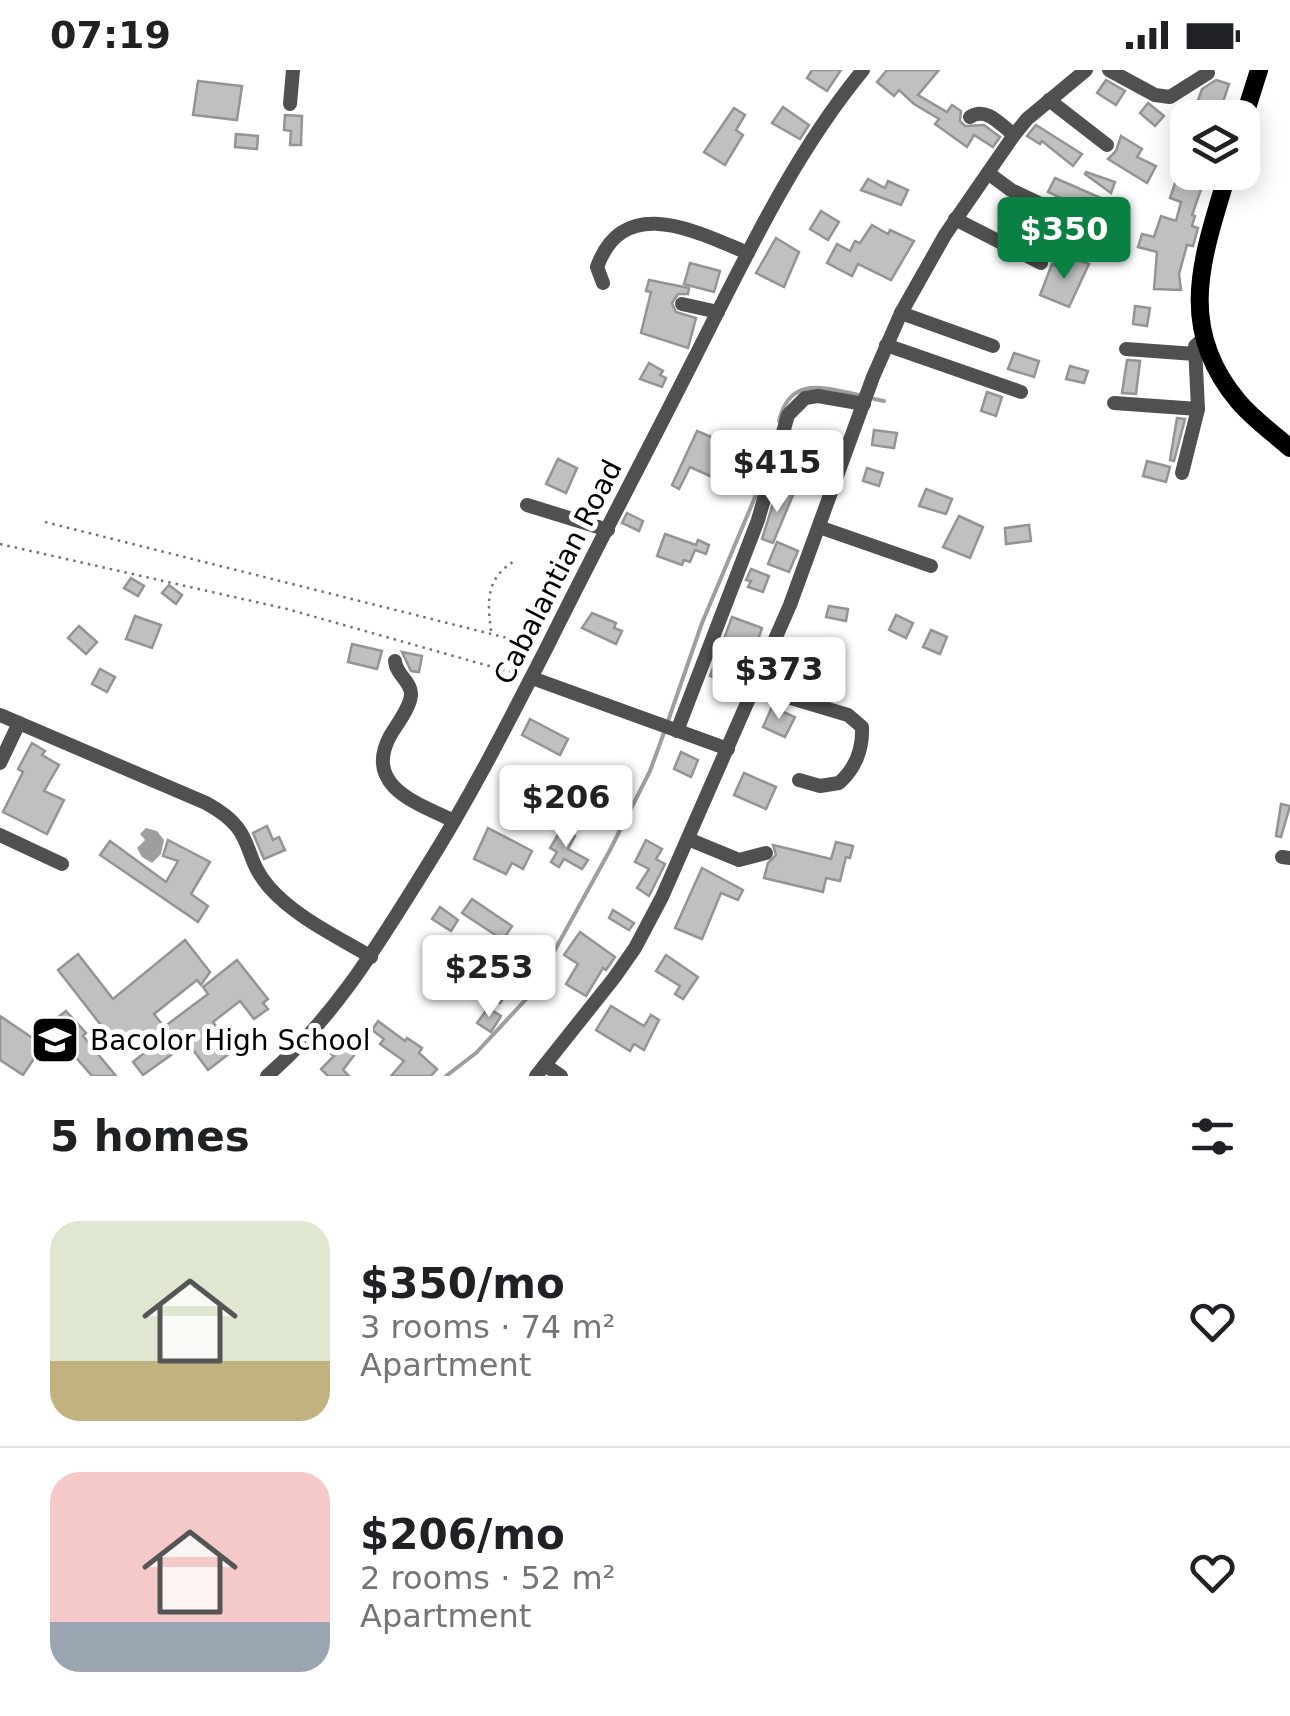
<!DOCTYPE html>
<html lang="en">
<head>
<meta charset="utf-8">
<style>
  :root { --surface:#fff; --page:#f2f2f2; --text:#202124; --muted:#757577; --line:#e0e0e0; --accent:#0b8043 }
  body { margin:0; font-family:"DejaVu Sans",sans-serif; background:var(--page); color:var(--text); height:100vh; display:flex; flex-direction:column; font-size:38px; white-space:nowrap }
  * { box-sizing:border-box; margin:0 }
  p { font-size:32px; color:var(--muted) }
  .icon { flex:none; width:55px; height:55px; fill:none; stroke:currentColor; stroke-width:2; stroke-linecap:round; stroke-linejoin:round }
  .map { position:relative; height:1006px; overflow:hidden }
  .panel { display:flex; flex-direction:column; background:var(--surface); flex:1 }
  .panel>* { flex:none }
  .controls { position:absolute; left:1170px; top:30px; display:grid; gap:20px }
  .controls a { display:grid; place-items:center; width:90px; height:90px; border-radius:20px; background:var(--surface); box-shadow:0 5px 25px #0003; font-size:50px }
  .price { position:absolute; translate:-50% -85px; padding:0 22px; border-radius:10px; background:#fff; color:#222; font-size:32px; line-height:65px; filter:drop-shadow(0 2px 5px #0008) }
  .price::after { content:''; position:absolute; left:50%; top:60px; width:30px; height:22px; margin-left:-15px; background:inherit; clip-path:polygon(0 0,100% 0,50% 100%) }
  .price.current { background:var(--accent); color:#fff }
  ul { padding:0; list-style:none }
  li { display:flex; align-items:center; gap:30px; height:250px; padding:0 50px }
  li+li { border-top:2px solid var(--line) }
  li span { display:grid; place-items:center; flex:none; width:280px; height:200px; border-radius:30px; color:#555 }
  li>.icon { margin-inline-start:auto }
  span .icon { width:120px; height:120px; fill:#fffc; stroke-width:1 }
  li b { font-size:42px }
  h2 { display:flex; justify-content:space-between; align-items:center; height:120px; padding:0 50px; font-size:42px }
  .status { display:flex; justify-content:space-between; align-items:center; height:70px; padding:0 50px; background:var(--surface); direction:ltr }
  .status svg { height:28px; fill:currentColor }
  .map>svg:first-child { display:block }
  .water { fill:#9e9e9e }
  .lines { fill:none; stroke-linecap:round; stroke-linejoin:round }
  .stream { stroke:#9e9e9e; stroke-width:4 }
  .building { fill:#c0c0c0; stroke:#949494; stroke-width:2.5 }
  .path { stroke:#727272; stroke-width:2.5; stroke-dasharray:2.5 5; stroke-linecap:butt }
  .minor { stroke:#505050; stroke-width:14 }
  .major { stroke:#000; stroke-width:18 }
  .labels { text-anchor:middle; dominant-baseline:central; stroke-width:10; stroke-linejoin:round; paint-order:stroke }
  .street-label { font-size:28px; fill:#000; stroke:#fff }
  .poi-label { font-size:28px; fill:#000; stroke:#fff; text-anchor:start }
</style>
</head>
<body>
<div class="status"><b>07:19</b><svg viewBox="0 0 49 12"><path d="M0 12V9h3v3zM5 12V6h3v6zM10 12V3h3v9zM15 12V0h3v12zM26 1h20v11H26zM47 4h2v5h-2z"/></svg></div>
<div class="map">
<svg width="1290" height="1006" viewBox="0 0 1290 1006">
  <rect width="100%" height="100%" fill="#fff"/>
  <polygon class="water" points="146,758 157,761 164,770 161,784 152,793 142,787 137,778 145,770 140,764"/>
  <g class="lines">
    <g class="stream">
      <polyline points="874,329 884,331"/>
      <path d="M779 351C790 305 824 318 860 325"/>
      <polyline points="668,651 702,553 761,413"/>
      <polyline points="446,1006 476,983 530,925 610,780 650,701 665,660"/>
    </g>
  </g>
  <g class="building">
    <polygon points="812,0 841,0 827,21 807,8"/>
    <polygon points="887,0 939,0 918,25 947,42 952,35 961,41 960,51 965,56 984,55 1000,67 993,77 974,65 967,77 935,54 939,49 914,34 899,20 894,26 877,12"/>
    <polygon points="1106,10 1125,21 1116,35 1097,23"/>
    <polygon points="1216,10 1229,14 1219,44 1196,36 1202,19"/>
    <polygon points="198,11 242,16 237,50 193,45"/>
    <polygon points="1148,33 1164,46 1155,56 1140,43"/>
    <polygon points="783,37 809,55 800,69 772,53"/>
    <polygon points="734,38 745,45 736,60 743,65 725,95 704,82"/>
    <polygon points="285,45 302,46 301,75 290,75 291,61 284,60"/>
    <polygon points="1036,55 1082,84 1073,96 1042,71 1040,74 1027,66"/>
    <polygon points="236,64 258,66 257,79 235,77"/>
    <polygon points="1121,66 1142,79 1137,87 1156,96 1147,113 1108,89 1116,81"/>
    <polygon points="1186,81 1188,102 1207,102 1192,145 1195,146 1192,156 1198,158 1193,176 1187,175 1179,204 1181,220 1154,219 1157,182 1138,177 1142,164 1154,167 1161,146 1176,151 1181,132 1170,128"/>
    <polygon points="1086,102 1115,112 1111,123 1085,104"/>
    <polygon points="1055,108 1119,136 1107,162 1112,164 1103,182 1085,174 1091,161 1076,153 1080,137 1048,122"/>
    <polygon points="868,109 885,118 888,111 908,120 901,135 861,120"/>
    <polygon points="821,141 839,152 828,170 810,159"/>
    <polygon points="872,155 888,164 890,160 914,171 891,210 858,194 852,206 827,193 837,174 850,181 855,171 860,173"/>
    <polygon points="776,168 799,182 784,217 756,203"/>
    <polygon points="1069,187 1089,194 1069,237 1040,225 1052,194 1065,200"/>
    <polygon points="690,193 720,201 714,222 684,214"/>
    <polygon points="649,210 689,218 688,224 678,224 672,233 676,242 696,248 688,278 641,263 651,222 646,221"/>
    <polygon points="1135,236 1150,238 1147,256 1133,254"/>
    <polygon points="1014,283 1039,291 1034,307 1008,299"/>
    <polygon points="1127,290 1140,291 1136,324 1122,323"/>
    <polygon points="649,293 663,301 660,305 666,308 662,317 640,309"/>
    <polygon points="1070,296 1088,301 1084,313 1066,309"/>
    <polygon points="987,322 1002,327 996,346 981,341"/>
    <polygon points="1177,348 1185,349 1174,391 1170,390"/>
    <polygon points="874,360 897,363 894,378 872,375"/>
    <polygon points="697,361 764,389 760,404 728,391 719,410 690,397 679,419 672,415"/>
    <polygon points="558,389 577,398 566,423 546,414"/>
    <polygon points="1147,391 1170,397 1166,412 1143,406"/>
    <polygon points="867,398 883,403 879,416 863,411"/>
    <polygon points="778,418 793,425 773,473 762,469"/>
    <polygon points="926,419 952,429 946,444 919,436"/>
    <polygon points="627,443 643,451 639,461 622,453"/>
    <polygon points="959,446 983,457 970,488 943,477"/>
    <polygon points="1029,455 1031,471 1006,474 1005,458"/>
    <polygon points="665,464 696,475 698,470 709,475 706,484 695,480 690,492 684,490 682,495 657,486"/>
    <polygon points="777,472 798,481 789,502 768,494"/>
    <polygon points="751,499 769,506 763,522 748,517 751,511 746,510"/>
    <polygon points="131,508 144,516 138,526 124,518"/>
    <polygon points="169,515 182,525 176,534 162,523"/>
    <polygon points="829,536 848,539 846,551 826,547"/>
    <polygon points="592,543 616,553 614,558 622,561 616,574 582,558"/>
    <polygon points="896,545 913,553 906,568 889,560"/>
    <polygon points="135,546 161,555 152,578 126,569"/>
    <polygon points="732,547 762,558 742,617 710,606"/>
    <polygon points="79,556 97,572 86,584 68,568"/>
    <polygon points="931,560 947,567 940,584 923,577"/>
    <polygon points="352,574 382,581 377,599 348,592"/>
    <polygon points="402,582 422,586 419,602 411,601"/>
    <polygon points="818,582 836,586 833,598 815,594"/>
    <polygon points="100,599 115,607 107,622 92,614"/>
    <polygon points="772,637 795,647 785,667 763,657"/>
    <polygon points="530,649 568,669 560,685 522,665"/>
    <polygon points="32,673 45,681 42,685 59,695 44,721 64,730 47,764 3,742 23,702 18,699"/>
    <polygon points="681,682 698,690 691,707 674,699"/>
    <polygon points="744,703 776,717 766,739 734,725"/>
    <polygon points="1281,734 1290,736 1281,767 1276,766"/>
    <polygon points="267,756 273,770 279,767 285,780 264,789 253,763"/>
    <polygon points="488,758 532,781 523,799 512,793 506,804 474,789"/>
    <polygon points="562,758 575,766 568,779 588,790 582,799 564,789 559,797 551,792 557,782 550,778"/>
    <polygon points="168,770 210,792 191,824 208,836 198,852 100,785 110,771 166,812 178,791 163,786"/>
    <polygon points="646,770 662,779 656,789 665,794 649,826 637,818 649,799 635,792"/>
    <polygon points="836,772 853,776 850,788 846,787 840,811 826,808 823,822 764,808 768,793 776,785 773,775 831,789"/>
    <polygon points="702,798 743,820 738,830 721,823 702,869 675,858"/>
    <polygon points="472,829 512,856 503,870 462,843"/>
    <polygon points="440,837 458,850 451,861 432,849"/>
    <polygon points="613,840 634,853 629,860 609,848"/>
    <polygon points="580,862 615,887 606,900 603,898 586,926 566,914 578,894 564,885"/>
    <polygon points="185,870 210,902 201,915 197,910 154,944 164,957 208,924 203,917 237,890 268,929 263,933 268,939 254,949 240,931 213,952 234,980 208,1000 188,973 143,1005 133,992 150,978 138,961 118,977 58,900 78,884 113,929"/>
    <polygon points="666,885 698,907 683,929 675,924 680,916 656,901"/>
    <polygon points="495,888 520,904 500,933 476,917"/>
    <polygon points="611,936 644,956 651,945 659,950 644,980 634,974 630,981 596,960"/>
    <polygon points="488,938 501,946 491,962 477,953"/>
    <polygon points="66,941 86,963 83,966 116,1006 92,1006 48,955"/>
    <polygon points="0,946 43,975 23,1005 0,990"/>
    <polygon points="378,951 405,971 407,968 422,978 419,983 437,999 431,1006 391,1006 404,991 380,974 384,969 372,960"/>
    <polygon points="325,962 355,984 343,1000 349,1006 328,1006 321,999 334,986 316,972"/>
  </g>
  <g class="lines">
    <g class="path">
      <polyline points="45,452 535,575"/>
      <polyline points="0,474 287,539 521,605"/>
      <path d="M491 561C487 529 486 508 516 490"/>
    </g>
    <g class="minor">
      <polyline points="1109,0 1155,25 1170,27 1208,3"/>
      <polyline points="1049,30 1107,75"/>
      <polyline points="290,34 293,0"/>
      <path d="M970 47C986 36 1001 55 1014 65"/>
      <polyline points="988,103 1011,120 1068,147"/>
      <polyline points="955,149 1041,193"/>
      <path d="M603 213 597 197C624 123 696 162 748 183"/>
      <polyline points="682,234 718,242"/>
      <polyline points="901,243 993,276"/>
      <polyline points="886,275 1021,322"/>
      <polyline points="1126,279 1195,284"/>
      <polyline points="1114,333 1198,339"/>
      <polyline points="1182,403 1198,339 1195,276 1203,269"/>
      <polyline points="527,435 608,460"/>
      <polyline points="819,457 931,496"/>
      <path d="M395 591C396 605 412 612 411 625 410 638 397 654 390 666 363 717 419 734 454 751"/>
      <polyline points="532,608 728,679"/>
      <path d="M754 617 848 645 862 657C863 679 855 699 839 713L820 716 799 710"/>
      <path d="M0 645 206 733C259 762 239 782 269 817 295 847 338 867 371 887"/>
      <polyline points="677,661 758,450 788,345 805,328 818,326 864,334"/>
      <polyline points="0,693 19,653"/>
      <polyline points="0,765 62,794"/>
      <polyline points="688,769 739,790 766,783"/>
      <polyline points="1282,787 1290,788"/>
      <polyline points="545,995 561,1006"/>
      <path d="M267 1006C336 946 379 873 427 796 471 726 509 651 547 577 595 480 646 384 695 287 745 189 792 86 863 0"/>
      <polyline points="536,1006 614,908 635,878 662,827 790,535 873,307 901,243 945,165 1014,65 1027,49 1086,0"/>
    </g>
    <g class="major">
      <polyline points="1242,54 1259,0"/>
      <path d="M1228 102C1203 186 1175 256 1238 331 1253 349 1273 363 1290 378"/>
    </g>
  </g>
  <defs>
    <g id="school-square" transform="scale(2.5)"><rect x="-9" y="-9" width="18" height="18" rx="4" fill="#000" stroke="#fff"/><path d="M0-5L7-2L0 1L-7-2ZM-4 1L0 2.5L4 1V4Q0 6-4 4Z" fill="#fff"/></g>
  </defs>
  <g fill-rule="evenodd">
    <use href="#school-square" x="55" y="970"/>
  </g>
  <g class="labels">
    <g class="street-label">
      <text transform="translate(558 502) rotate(-63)">Cabalantian Road</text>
    </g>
    <g class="poi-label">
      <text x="90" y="970">Bacolor High School</text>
    </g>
  </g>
</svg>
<div class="controls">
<a><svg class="icon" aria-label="layers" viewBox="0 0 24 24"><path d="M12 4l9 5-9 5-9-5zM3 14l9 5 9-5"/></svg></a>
</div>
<b class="price current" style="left:1064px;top:212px">$350</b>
<b class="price" style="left:777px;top:445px">$415</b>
<b class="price" style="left:779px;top:652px">$373</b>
<b class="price" style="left:566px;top:780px">$206</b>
<b class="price" style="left:489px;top:950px">$253</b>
</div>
<section class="panel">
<h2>5 homes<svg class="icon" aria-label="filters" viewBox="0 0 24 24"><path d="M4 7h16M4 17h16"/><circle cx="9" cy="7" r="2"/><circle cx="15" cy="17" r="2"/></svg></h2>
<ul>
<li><span style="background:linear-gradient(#dfe7d0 70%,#c2b280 0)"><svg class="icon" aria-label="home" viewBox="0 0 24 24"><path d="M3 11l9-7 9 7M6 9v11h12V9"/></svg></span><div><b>$350/mo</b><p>3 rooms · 74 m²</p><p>Apartment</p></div><svg class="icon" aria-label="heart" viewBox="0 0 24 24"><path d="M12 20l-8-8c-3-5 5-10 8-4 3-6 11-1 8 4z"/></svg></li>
<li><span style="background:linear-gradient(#f6c9c9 75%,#9aa5b1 0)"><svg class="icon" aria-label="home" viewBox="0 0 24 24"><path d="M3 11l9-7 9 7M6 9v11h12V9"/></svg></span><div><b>$206/mo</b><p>2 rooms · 52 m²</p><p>Apartment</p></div><svg class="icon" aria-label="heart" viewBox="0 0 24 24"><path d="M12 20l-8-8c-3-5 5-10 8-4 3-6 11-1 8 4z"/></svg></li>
</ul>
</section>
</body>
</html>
